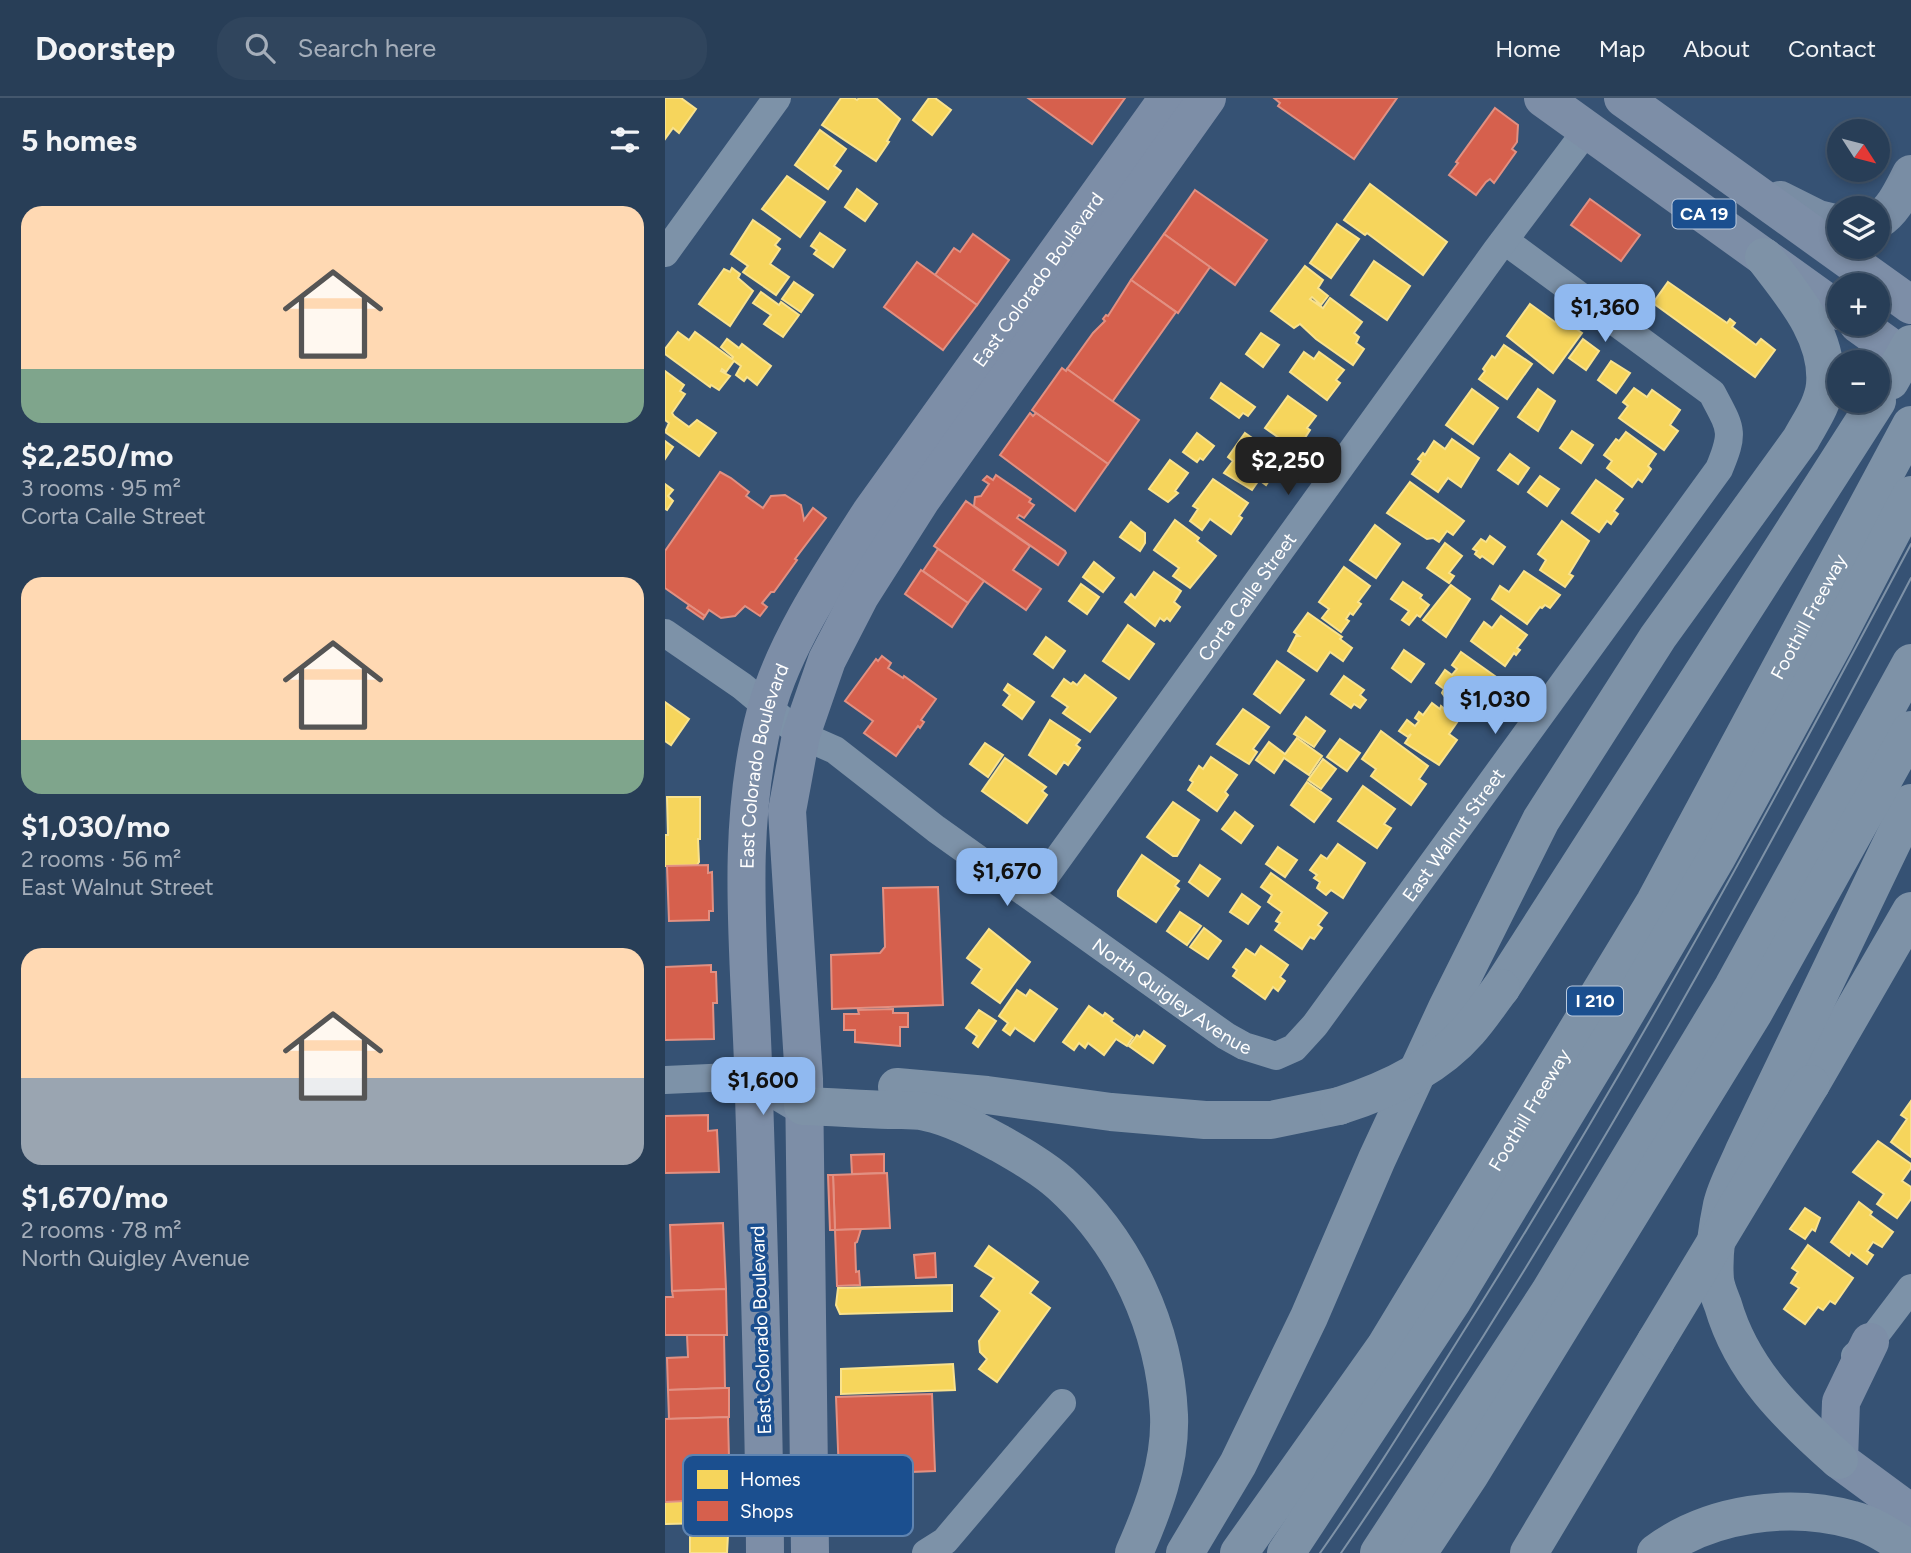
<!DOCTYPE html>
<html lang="en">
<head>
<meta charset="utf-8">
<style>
  :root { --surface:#283e57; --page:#30455d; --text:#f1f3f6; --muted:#a5aeba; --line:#44576d; --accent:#90b9f0 }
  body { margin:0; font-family:Figtree,sans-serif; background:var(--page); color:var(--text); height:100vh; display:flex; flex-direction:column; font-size:26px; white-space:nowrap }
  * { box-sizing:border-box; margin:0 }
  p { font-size:23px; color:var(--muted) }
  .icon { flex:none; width:38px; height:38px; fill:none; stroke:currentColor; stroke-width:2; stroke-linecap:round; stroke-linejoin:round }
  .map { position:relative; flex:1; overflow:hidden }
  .panel { display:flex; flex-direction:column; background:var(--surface); width:665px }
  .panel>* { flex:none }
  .needle { width:46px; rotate:126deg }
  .controls { position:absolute; left:1162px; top:21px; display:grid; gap:14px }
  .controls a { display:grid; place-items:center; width:63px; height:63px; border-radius:50%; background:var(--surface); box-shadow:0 4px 10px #0003,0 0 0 2px var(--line); font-size:35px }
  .price { position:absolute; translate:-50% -60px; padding:0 16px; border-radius:14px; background:var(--accent); color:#111; font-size:23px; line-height:46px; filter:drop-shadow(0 2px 4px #0008) }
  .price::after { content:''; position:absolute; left:50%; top:42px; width:21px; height:16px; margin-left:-10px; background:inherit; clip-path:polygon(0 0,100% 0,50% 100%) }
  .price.selected { background:#222; color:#fff }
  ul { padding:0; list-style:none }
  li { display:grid; align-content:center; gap:14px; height:371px; padding:0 21px }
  li span { display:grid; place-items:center; height:217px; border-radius:21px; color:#555 }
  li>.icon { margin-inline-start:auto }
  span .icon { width:126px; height:126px; fill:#fffc; stroke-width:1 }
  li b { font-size:30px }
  h2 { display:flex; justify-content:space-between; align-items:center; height:84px; padding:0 21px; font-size:30px }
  header { display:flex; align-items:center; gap:42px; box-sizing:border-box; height:98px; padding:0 35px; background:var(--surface); border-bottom:2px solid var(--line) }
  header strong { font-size:33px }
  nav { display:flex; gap:38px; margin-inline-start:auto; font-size:24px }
  .search { width:490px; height:63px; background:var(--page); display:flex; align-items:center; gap:18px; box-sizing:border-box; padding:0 24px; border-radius:28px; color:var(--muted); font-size:26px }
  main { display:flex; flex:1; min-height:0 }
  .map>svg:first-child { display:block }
  .homes { fill:#f6d55c; stroke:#f9e28d; stroke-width:2 }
  .shops { fill:#d6604d; stroke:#e29082; stroke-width:2 }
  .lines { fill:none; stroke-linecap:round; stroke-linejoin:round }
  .street { stroke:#7d92a8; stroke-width:28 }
  .secondary { stroke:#798da4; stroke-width:38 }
  .primary { stroke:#7d8ea7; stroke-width:38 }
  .highway { stroke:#7e92a7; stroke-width:38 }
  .tram { stroke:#7e92a7; stroke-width:2 }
  .highway-bridge { stroke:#7e92a7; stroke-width:38 }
  .labels { text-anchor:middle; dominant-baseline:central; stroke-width:7; stroke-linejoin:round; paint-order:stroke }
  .shield { fill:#1b4f8f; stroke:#bbcadd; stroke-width:2 }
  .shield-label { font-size:18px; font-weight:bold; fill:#fff }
  .street-label { font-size:19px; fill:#fff; stroke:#1b4f8f }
  .key { fill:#1b4f8f; stroke:#5f84b1; stroke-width:2 }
  .key-label { font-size:19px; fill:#fff }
</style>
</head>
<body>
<header>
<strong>Doorstep</strong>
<div class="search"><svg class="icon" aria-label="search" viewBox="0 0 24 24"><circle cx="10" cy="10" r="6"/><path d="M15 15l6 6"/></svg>Search here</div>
<nav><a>Home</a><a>Map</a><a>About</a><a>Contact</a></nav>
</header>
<main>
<section class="panel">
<h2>5 homes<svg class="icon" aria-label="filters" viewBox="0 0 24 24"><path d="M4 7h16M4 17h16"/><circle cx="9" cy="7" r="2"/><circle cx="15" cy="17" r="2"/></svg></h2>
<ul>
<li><span style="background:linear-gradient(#ffd9b3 75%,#7fa58c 0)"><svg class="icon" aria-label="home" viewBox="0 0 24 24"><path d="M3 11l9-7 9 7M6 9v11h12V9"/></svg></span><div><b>$2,250/mo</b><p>3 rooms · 95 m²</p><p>Corta Calle Street</p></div></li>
<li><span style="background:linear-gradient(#ffd9b3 75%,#7fa58c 0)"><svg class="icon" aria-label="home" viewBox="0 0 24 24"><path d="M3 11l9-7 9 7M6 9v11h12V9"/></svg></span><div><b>$1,030/mo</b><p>2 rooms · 56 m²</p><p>East Walnut Street</p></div></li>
<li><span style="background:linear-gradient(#ffd9b3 60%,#9aa5b1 0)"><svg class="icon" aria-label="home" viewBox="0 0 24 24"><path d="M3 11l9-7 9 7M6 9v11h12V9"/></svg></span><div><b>$1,670/mo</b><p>2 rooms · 78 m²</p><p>North Quigley Avenue</p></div></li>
</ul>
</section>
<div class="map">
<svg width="1246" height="1455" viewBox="0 0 1246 1455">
  <rect width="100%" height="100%" fill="#365274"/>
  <g class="homes">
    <polygon points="0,0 16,0 31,11 14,35 8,30 0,41"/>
    <polygon points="176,0 189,0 192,2 194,0 211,0 235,21 222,43 224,44 211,63 157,27"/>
    <polygon points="264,0 270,0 286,12 267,37 248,22"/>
    <polygon points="155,32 181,51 169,68 176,73 163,91 130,67"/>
    <polygon points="122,78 160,104 135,139 97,111"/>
    <polygon points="705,86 782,144 758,177 702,135 700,137 679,122"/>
    <polygon points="192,91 212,106 200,123 180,109"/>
    <polygon points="88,122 115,141 110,147 115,151 105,166 124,179 111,197 78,174 83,168 66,156"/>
    <polygon points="672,126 694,141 666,180 645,165"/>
    <polygon points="155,135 180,152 168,169 149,156 152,152 146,148"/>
    <polygon points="709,163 745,188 722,222 686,197"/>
    <polygon points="640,168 658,182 653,190 663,198 656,207 647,199 645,201 658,210 665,200 697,224 689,235 694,239 691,245 699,251 688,267 651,241 635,226 629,230 606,213"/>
    <polygon points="67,170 75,176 73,180 88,193 65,228 34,206 59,171 65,174"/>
    <polygon points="129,184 148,197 136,214 117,201"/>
    <polygon points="1003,184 1062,225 1065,221 1070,225 1067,229 1091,247 1096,241 1110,252 1090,279 988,205"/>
    <polygon points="96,194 114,207 116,204 134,217 118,239 99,226 106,217 88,205"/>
    <polygon points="865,206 890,224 894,219 917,235 888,275 842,238"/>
    <polygon points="13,234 24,242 30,234 67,261 68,259 56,249 62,241 74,250 77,246 106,268 92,287 82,279 79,283 71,277 76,268 69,263 61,274 57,271 56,273 65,278 54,292 46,287 45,289 0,256 0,251"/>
    <polygon points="596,235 614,247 598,269 581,256"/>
    <polygon points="918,241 934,253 921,272 904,260"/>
    <polygon points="839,247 867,266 842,301 814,281 820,273 818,271 827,258 830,260"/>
    <polygon points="639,254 649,261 654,254 679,272 671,282 675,285 662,302 625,274"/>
    <polygon points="946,263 965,275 951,295 933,282"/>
    <polygon points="0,273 19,287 15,293 20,296 7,315 9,318 24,329 32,322 51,335 34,358 0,334 4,325 0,322"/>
    <polygon points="556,285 590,309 583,318 578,315 574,320 546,300"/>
    <polygon points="969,290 982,299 987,292 1015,312 1005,327 1013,333 999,352 954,320 963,308 958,304"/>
    <polygon points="807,291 833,310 808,346 781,327"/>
    <polygon points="873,291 890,303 873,333 853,319"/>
    <polygon points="623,298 651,318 642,330 645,332 636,346 633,344 628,350 600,330"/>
    <polygon points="907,333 928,347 916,365 895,350"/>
    <polygon points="961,334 991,356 983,368 986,371 977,384 973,381 967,389 942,370 947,363 939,357 951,341 954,343"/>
    <polygon points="532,335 549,348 538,362 535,360 532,364 518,354"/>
    <polygon points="580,335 613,358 605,369 611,373 601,387 594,382 587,392 559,375 568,363 563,359"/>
    <polygon points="787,341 814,360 796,389 783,380 773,394 747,376 756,363 753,361 758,355 760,357 769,343 780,351"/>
    <polygon points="0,343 8,349 0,361"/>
    <polygon points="845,356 864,370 853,386 833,372"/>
    <polygon points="505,362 523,375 510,393 513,395 503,404 484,391"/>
    <polygon points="875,378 894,391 882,408 863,394"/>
    <polygon points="548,381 583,405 574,418 577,420 566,436 545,421 537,432 525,423 533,411 528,408"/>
    <polygon points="931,382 958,401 949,413 953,416 946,426 942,423 934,434 907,415"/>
    <polygon points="745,384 799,423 788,437 782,433 774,444 768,440 762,441 722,415"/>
    <polygon points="0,386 8,392 3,398 8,403 2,412 0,411"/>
    <polygon points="510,422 534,440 532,443 551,458 525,490 508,478 514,470 489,452"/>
    <polygon points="897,423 924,443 904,476 908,478 900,489 875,472 881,462 873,456"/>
    <polygon points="466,424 480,435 480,445 475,453 455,439"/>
    <polygon points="710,427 735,446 711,480 685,462"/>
    <polygon points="825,438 840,449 828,466 817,458 815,460 810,456 812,453 808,451 816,441 821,444"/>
    <polygon points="780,445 797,458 784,475 789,478 784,485 762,470"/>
    <polygon points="429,464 449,480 438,494 418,479"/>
    <polygon points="679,469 705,488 693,504 696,506 688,517 685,515 681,521 684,523 676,534 657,520 664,511 654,504"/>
    <polygon points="859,473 895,497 885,510 880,507 877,510 875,509 862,526 827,501 835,488 844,494"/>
    <polygon points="489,474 516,493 509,504 515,509 505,523 502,520 499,523 495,520 490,528 460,504 466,496 470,500"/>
    <polygon points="738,484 757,497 755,500 764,507 755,519 752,517 744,527 737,522 744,513 726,501"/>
    <polygon points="416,486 434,499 422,516 404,503"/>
    <polygon points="786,487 805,501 781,539 758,522"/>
    <polygon points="643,515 677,539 675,541 687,550 678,563 665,554 652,573 623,553 631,538 634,538 629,534"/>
    <polygon points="836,518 862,537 852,550 855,552 851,557 849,555 840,568 806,543 819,524 827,530"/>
    <polygon points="463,527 489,546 464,581 438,563"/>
    <polygon points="381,539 400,553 388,570 369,556"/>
    <polygon points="739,552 759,566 746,584 727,570"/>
    <polygon points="796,554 834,581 818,602 810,595 807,600 810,602 805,610 801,607 798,612 780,599 777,595 779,591 771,585 780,572 787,577 792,571 787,567"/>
    <polygon points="612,563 639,582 615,615 589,596"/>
    <polygon points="420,577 451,600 425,634 398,615 403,609 387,598 399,581 406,586 408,584 412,587"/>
    <polygon points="679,578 699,592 695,597 701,602 695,610 689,606 686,610 666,596"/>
    <polygon points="343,586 369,604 357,621 338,607 345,597 339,592"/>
    <polygon points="0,604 24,621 6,647 0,643"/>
    <polygon points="767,605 775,611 776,608 793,623 784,636 792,642 774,667 740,645 746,636 743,639 734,633 742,622 750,628 754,623 750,620 754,614 758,617"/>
    <polygon points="578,611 604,629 588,651 592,654 584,666 552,646"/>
    <polygon points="641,619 660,633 649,649 629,636"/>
    <polygon points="385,622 415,642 411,647 415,650 403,667 399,664 391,676 364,657"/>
    <polygon points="716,633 763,668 754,681 761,686 746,707 706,678 711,671 697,661"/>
    <polygon points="632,640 657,658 644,677 619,660 609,675 591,662 604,644 620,656"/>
    <polygon points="675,641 695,655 682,673 662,659"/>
    <polygon points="320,645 338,657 323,679 305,666"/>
    <polygon points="546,659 572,677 560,694 563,697 552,713 523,692 528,684 525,682 534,668 538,671"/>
    <polygon points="340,660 381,689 377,693 382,697 362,725 317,693"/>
    <polygon points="658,661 671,671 656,691 643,682"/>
    <polygon points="642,684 666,701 649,724 626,707"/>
    <polygon points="698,688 730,711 719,726 726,730 712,750 673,723"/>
    <polygon points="2,699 35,699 35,741 33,741 34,764 32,767 0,768 0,737 3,737"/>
    <polygon points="508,704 534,722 512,758 508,758 482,739"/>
    <polygon points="570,714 588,728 576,745 557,731"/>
    <polygon points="673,746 700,765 678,800 666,792 661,797 652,790 655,784 649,780 652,777 645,772 656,757 662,761"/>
    <polygon points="613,749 632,762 620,779 601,766"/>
    <polygon points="477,757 514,783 510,788 514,791 491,824 453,798 453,793"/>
    <polygon points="535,767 555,781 543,798 524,784"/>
    <polygon points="606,775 662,815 653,827 657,830 649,841 645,839 637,851 610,832 615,825 611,823 617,814 603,804 607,797 596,789"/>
    <polygon points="577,796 595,809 583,826 565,814"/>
    <polygon points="515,814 536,828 522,847 502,833"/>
    <polygon points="539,830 556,843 543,861 525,849"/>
    <polygon points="324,831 365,864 335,905 307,885 317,871 302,860"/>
    <polygon points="596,848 623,867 615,879 620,883 613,893 608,889 600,901 568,878 572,872 568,869 581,851 590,857"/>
    <polygon points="352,892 361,898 365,892 392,911 369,943 350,930 345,937 338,932 343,925 334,918"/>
    <polygon points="424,908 438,918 440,915 448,921 446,923 468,939 462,948 451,941 439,957 423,945 420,950 414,945 409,952 398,944"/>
    <polygon points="314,912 331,923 313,949 308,945 312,938 301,930"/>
    <polygon points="479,933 500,948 488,965 464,948 472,937 475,939"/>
    <polygon points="1246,1003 1246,1059 1226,1044 1242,1021 1236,1017"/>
    <polygon points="1213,1043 1246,1066 1246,1070 1237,1083 1246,1089 1246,1101 1232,1120 1212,1106 1219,1096 1188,1074"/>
    <polygon points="1194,1104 1207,1114 1205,1117 1228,1134 1217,1149 1208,1144 1202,1153 1208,1157 1202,1166 1186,1154 1184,1158 1166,1144"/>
    <polygon points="1140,1110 1155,1120 1150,1133 1147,1131 1140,1141 1125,1131"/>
    <polygon points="1143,1147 1188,1180 1170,1206 1165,1203 1158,1212 1153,1209 1140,1226 1119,1211 1134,1190 1126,1185 1133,1174 1127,1170"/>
    <polygon points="324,1148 373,1184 365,1195 385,1210 332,1284 314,1271 322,1261 315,1254 314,1243 335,1213 316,1198 329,1180 310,1168"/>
    <polygon points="287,1187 287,1213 175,1216 171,1207 173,1190"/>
    <polygon points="288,1266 290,1292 176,1296 176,1271"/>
    <polygon points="65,1401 62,1455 25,1455 25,1438 45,1438 44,1425 0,1426 0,1404"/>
  </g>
  <g class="shops">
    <polygon points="363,0 460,0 427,46"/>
    <polygon points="609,0 732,0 689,61 613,8 615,5"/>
    <polygon points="830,10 853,27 852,44 847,51 851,54 829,85 825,81 821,84 811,97 784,77 793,65 791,64"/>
    <polygon points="530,92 602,142 570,187 499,136"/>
    <polygon points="925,101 975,137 956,163 906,127"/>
    <polygon points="308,136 344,162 312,207 270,177 289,150 295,154"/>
    <polygon points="499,136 545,169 513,215 466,182"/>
    <polygon points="252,164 312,207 278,252 219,209"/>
    <polygon points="466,182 511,214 447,304 402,271 428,235 440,223 438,221 441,217 443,218"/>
    <polygon points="397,270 401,273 402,271 474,322 443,366 367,312"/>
    <polygon points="365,315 368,318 371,315 443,366 410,413 335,357"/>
    <polygon points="55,374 66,380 84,394 81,398 98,410 106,398 120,397 136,407 139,422 148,410 161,420 130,461 132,462 109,494 106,494 97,505 102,509 95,518 80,508 70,518 56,520 44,512 40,518 0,490 0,453"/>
    <polygon points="331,377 366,401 364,404 369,407 359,420 354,417 352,420 400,453 401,455 393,467 309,408 310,399 316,398 324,386 318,382 322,378 328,382"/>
    <polygon points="301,403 365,448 348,472 376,491 361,512 269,448"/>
    <polygon points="273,451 319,483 303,505 258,473"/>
    <polygon points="256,472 303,505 287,529 240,496"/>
    <polygon points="24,507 40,518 38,521 22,510"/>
    <polygon points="217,558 226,565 223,570 238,580 239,578 271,601 256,622 259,624 255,630 253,628 231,658 199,635 208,623 180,603 211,561 213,563"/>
    <polygon points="43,767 43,775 47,774 48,813 44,813 44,822 4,823 2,768"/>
    <polygon points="273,789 278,907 167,911 166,857 215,855 220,849 218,790"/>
    <polygon points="46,867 46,874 51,874 52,905 48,905 49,941 0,942 0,869"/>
    <polygon points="228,911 228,915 243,915 243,929 235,929 235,948 190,944 190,932 179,932 179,916 194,916 193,912"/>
    <polygon points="43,1017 43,1033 52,1032 54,1074 0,1075 0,1018"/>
    <polygon points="219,1056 219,1075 187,1076 186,1057"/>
    <polygon points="222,1075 225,1130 170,1132 168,1077"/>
    <polygon points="163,1077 168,1077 170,1132 165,1132"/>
    <polygon points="58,1125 61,1191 7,1193 5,1127"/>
    <polygon points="196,1131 192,1144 190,1145 191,1174 194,1173 195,1187 172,1188 170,1132"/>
    <polygon points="270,1155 271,1179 251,1180 249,1157"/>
    <polygon points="61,1191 62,1237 0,1237 0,1199 8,1199 7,1193"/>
    <polygon points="22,1237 59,1237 60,1290 3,1292 2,1260 23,1259"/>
    <polygon points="60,1290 64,1290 64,1319 4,1321 3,1292"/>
    <polygon points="267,1296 270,1373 174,1377 171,1299"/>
    <polygon points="63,1319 65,1401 0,1404 0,1321"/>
  </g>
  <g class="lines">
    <g class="street">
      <polyline points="0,155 112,0"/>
      <path id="s1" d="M0 535 77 588 136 637 170 652 271 731 561 938 579 948 611 958 629 950 650 927 1054 371C1070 333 1066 331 1047 295L840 143"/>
      <path id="s2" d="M366 798 831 153 922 32"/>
      <polyline points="0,982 88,978"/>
      <polyline points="1190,1258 1205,1244 1246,1190"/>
      <polyline points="261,1455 280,1443 397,1305"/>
    </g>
    <g class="secondary">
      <polyline points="1115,102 1153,121 1174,126"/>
      <path d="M1213 122C1229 112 1237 93 1246 76"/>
      <polyline points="88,978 138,1008"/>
    </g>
    <g class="primary">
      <polyline points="878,0 1174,213"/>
      <polyline points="958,0 1246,207"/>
      <polyline points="1193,226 1246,264"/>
      <polyline points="1205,1244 1176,1304 1174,1362 1246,1415"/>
      <path id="s3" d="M100 1455C99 1292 93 1129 88 966 84 849 70 728 101 613 119 545 168 473 206 414L503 0"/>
      <polyline points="145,1455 139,981 122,713 136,637 162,562 195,498 256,402 542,0"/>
    </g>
    <g class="highway">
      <polyline points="836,890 1212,303"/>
      <polyline points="1146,986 1246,813"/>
      <polyline points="232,989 322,997 446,1014 540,1022 606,1022 674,1008"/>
      <path d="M138 1008C167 1009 195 1011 224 1012 236 1012 249 1011 261 1014 286 1019 312 1033 334 1045 355 1057 378 1070 396 1086 461 1145 500 1230 504 1317 506 1365 488 1412 469 1455"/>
      <path d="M1174 1362C1124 1318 1077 1273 1058 1207 1055 1199 1051 1190 1050 1182 1048 1158 1052 1131 1057 1107 1061 1089 1072 1070 1079 1053L1246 705"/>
      <path d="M520 1455 573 1366 644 1219 712 1061 782 910 876 722 993 539 1136 341C1145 324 1158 307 1160 287 1164 237 1127 196 1099 159"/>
      <path id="s4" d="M574 1455 720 1249 990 804 1246 327"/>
      <polyline points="621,1455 788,1202 949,935 1052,759 1169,545 1246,397"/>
      <polyline points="714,1455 884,1195 1068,889 1246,565"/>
      <polyline points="753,1455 804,1378 1089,914 1246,632"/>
      <polyline points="864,1455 991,1243"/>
      <path d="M991 1455C1044 1415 1124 1404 1188 1422 1209 1427 1228 1441 1246 1452"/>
    </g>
    <g class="tram">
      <path d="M655 1455C708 1380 756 1301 805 1223 964 971 1106 709 1246 446"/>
      <path d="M676 1455C889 1145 1072 814 1246 480"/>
    </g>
    <g class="highway-bridge">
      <polyline points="1225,283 1246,246"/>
      <path d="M674 1008C721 993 770 971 803 933 815 920 825 904 836 890"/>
      <polyline points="991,1243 1146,986"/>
    </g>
  </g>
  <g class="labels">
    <g class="shield">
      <rect x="1007.5" y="101.5" width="63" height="29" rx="5"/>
      <rect x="902" y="888.5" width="56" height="29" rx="5"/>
    </g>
    <g class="shield-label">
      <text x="1039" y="116">CA 19</text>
      <text x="930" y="903">I 210</text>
    </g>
    <g class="street-label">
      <text stroke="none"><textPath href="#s3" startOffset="1356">East Colorado Boulevard</textPath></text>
      <text stroke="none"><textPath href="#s2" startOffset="369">Corta Calle Street</textPath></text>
      <text stroke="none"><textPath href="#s4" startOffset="1097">Foothill Freeway</textPath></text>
      <text stroke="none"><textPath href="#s3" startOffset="789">East Colorado Boulevard</textPath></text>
      <text stroke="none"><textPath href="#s1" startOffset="1032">East Walnut Street</textPath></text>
      <text stroke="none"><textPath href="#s1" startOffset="625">North Quigley Avenue</textPath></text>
      <text stroke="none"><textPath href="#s4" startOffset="530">Foothill Freeway</textPath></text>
      <text transform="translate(96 1232) rotate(-92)">East Colorado Boulevard</text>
    </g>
  </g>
  <rect x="18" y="1357" width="230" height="81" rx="10" class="key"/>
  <rect x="32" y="1372" width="31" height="19" fill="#f6d55c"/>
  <rect x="32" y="1403" width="31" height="20" fill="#d6604d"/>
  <g class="key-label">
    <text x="75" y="1388">Homes</text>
    <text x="75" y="1420">Shops</text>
  </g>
</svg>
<div class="controls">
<a><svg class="needle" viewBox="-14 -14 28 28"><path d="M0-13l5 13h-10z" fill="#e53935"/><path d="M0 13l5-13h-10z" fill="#a5aeba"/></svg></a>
<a><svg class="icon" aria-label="layers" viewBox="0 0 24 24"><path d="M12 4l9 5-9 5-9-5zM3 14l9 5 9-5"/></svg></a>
<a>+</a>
<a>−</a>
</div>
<b class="price" style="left:940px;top:246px">$1,360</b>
<b class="price selected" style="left:623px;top:399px">$2,250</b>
<b class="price" style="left:830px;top:638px">$1,030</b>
<b class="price" style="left:342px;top:810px">$1,670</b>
<b class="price" style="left:98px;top:1019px">$1,600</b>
</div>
</main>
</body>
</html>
